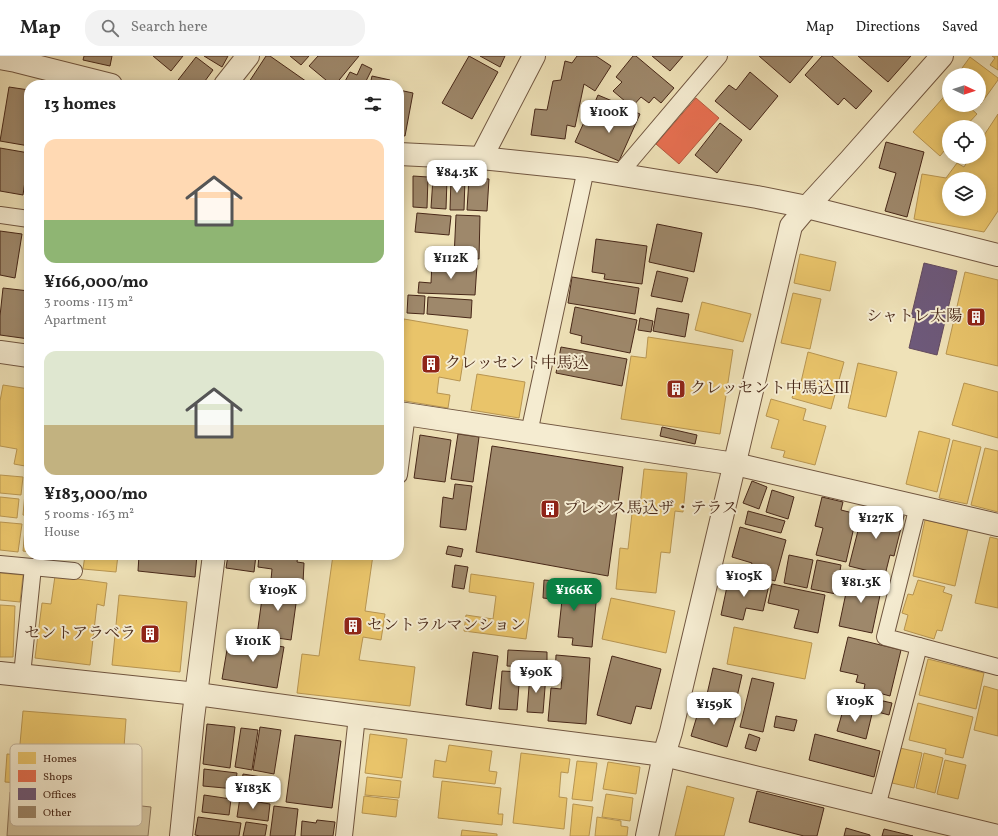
<!DOCTYPE html>
<html lang="en">
<head>
<meta charset="utf-8">
<style>
  :root { --surface:#fff; --page:#f2f2f2; --text:#222; --muted:#767676; --line:#e0e0e0; --accent:#0b8043 }
  body { margin:0; font-family:Vollkorn,"Noto Serif JP",serif; background:var(--page); color:var(--text); height:100vh; display:flex; flex-direction:column; font-size:15px; white-space:nowrap }
  * { box-sizing:border-box; margin:0 }
  p { font-size:13px; color:var(--muted) }
  .icon { flex:none; width:22px; height:22px; fill:none; stroke:currentColor; stroke-width:2; stroke-linecap:round; stroke-linejoin:round }
  .map { position:relative; flex:1; overflow:hidden }
  .side { position:absolute; left:24px; top:24px; width:380px; height:480px; display:flex; flex-direction:column; background:var(--surface); border-radius:16px; box-shadow:0 2px 10px #0003 }
  .side>* { flex:none }
  .needle { width:26px; rotate:94deg }
  .fabs { position:absolute; left:942px; top:12px; display:grid; gap:8px }
  .fabs a { display:grid; place-items:center; width:44px; height:44px; border-radius:50%; background:var(--surface); box-shadow:0 2px 10px #0003; font-size:20px }
  .price { position:absolute; translate:-50% -34px; padding:0 9px; border-radius:8px; background:#fff; color:#222; font-size:13px; line-height:26px; filter:drop-shadow(0 1px 2px #0008) }
  .price::after { content:''; position:absolute; left:50%; top:24px; width:12px; height:9px; margin-left:-6px; background:inherit; clip-path:polygon(0 0,100% 0,50% 100%) }
  .price.current { background:var(--accent); color:#fff }
  ul { padding:0; list-style:none }
  li { display:grid; align-content:center; gap:8px; height:212px; padding:0 20px }
  li span { display:grid; place-items:center; height:124px; border-radius:12px; color:#555 }
  li>.icon { margin-inline-start:auto }
  span .icon { width:72px; height:72px; fill:#fffc; stroke-width:1 }
  li b { font-size:17px }
  h2 { display:flex; justify-content:space-between; align-items:center; height:48px; padding:0 20px; font-size:17px }
  header { display:flex; align-items:center; gap:24px; box-sizing:border-box; height:56px; padding:0 20px; background:var(--surface); border-bottom:1px solid var(--line) }
  header strong { font-size:19px }
  nav { display:flex; gap:22px; margin-inline-start:auto; font-size:14px }
  .search { width:280px; height:36px; background:var(--page); display:flex; align-items:center; gap:10px; box-sizing:border-box; padding:0 14px; border-radius:16px; color:var(--muted); font-size:15px }
  .map>svg:first-child { display:block }
  .green { fill:#d2c29d; stroke:#8c745a }
  .homes { fill:#e9c46a; stroke:#b89551; fill-rule:evenodd }
  .shops { fill:#e76f51; stroke:#b75940 }
  .offices { fill:#6d597a; stroke:#624a5d }
  .building { fill:#9e886b; stroke:#472718 }
  .lines { fill:none; stroke-linecap:round; stroke-linejoin:round }
  .service-casing { stroke:#715640; stroke-width:18 }
  .minor-casing { stroke:#715640; stroke-width:24 }
  .tertiary-casing { stroke:#715640; stroke-width:24 }
  .service { stroke:#f5ecd1; stroke-width:16 }
  .minor { stroke:#f5ecd1; stroke-width:22 }
  .tertiary { stroke:#f5ecd1; stroke-width:22 }
  .labels { text-anchor:middle; dominant-baseline:central; stroke-width:4; stroke-linejoin:round; paint-order:stroke }
  .poi-label { font-size:16px; fill:#472718; stroke:#f5ecd1; text-anchor:start }
  .key { fill:#f5ecd1; stroke:#c1b19a; stroke-width:1 }
  .key-label { font-size:11px; fill:#472718 }
</style>
</head>
<body>
<header>
<strong>Map</strong>
<div class="search"><svg class="icon" aria-label="search" viewBox="0 0 24 24"><circle cx="10" cy="10" r="6"/><path d="M15 15l6 6"/></svg>Search here</div>
<nav><a>Map</a><a>Directions</a><a>Saved</a></nav>
</header>
<div class="map">
<svg width="998" height="780" viewBox="0 0 998 780">
  <rect width="100%" height="100%" fill="#efe2b8"/>
  <filter id="stains"><feTurbulence type="fractalNoise" baseFrequency=".005" numOctaves="4"/><feColorMatrix values="0 0 0 0 .2 0 0 0 0 .09 0 0 0 0 .02 0 0 0 .5 -.17"/></filter>
  <radialGradient id="worn" r=".72"><stop offset=".6" stop-color="#630" stop-opacity="0"/><stop offset="1" stop-color="#630" stop-opacity=".3"/></radialGradient>
  <polygon class="green" points="10,736 151,751 148,780 7,780"/>
  <g class="homes">
    <polygon points="992,0 998,0 998,14 990,9 995,2"/>
    <polygon points="970,1 998,22 998,24 980,49 979,48 979,19 957,19"/>
    <polygon points="949,35 949,49 967,49 977,58 965,71 949,71 949,89 940,100 913,76"/>
    <path d="M998 58V155L984 176 914 163 922 118 946 122 957 107 964 111 970 101H979V87ZM949 123H979V153H949Z"/>
    <polygon points="800,198 836,206 830,235 794,227"/>
    <polygon points="965,216 998,224 998,310 946,298"/>
    <polygon points="793,237 821,243 810,293 781,287"/>
    <polygon points="702,246 751,258 743,286 695,274"/>
    <polygon points="404,263 468,274 460,325 439,321 437,337 450,339 448,352 399,344 399,295"/>
    <polygon points="648,281 733,294 720,378 621,363 631,300 646,302"/>
    <polygon points="808,296 844,306 831,353 792,342 797,325 801,326"/>
    <polygon points="858,307 897,316 886,361 848,352"/>
    <polygon points="477,318 525,326 519,362 471,354"/>
    <polygon points="964,327 998,336 998,382 952,369"/>
    <polygon points="3,329 29,333 29,395 27,394 25,410 14,408 17,393 0,390 0,345"/>
    <polygon points="771,343 806,353 803,364 826,370 815,409 783,401 785,395 771,392 779,364 766,360"/>
    <polygon points="919,375 950,383 937,436 906,428"/>
    <polygon points="953,384 981,391 967,448 939,442"/>
    <polygon points="985,392 998,395 998,456 971,449"/>
    <polygon points="644,413 687,417 683,456 675,455 670,497 661,496 656,537 616,533 620,492 628,493 633,449 640,450"/>
    <polygon points="0,419 23,421 21,439 0,437"/>
    <polygon points="25,437 29,437 29,460 23,459"/>
    <polygon points="0,441 19,443 17,462 0,460"/>
    <polygon points="26,462 29,463 29,496 23,495"/>
    <polygon points="925,464 968,473 955,530 913,520"/>
    <polygon points="0,466 22,468 18,496 0,494"/>
    <polygon points="990,481 998,483 998,552 975,547"/>
    <polygon points="85,499 118,499 116,516 83,513"/>
    <polygon points="333,499 373,499 365,555 385,558 381,584 363,581 359,604 415,611 410,650 297,637 302,598 319,600"/>
    <polygon points="0,517 23,519 20,546 0,544"/>
    <polygon points="471,518 534,527 526,583 464,575 466,559 493,563 496,540 469,536"/>
    <polygon points="55,520 107,527 104,550 97,548 90,609 35,602 42,547 51,548"/>
    <polygon points="918,524 945,531 943,536 952,539 942,575 937,574 934,583 904,574 908,559 902,557 908,538 913,539"/>
    <polygon points="119,539 187,546 180,616 112,609"/>
    <polygon points="611,542 675,555 666,597 602,583"/>
    <polygon points="0,549 15,550 13,601 0,601"/>
    <polygon points="734,571 812,587 805,623 727,608"/>
    <polygon points="928,603 984,617 976,653 919,639"/>
    <polygon points="984,630 998,634 998,680 974,674"/>
    <polygon points="918,647 973,661 963,702 945,698 946,693 909,684"/>
    <polygon points="23,655 126,663 121,735 5,726 7,698 19,699"/>
    <polygon points="370,678 407,683 402,722 365,717"/>
    <polygon points="449,689 492,695 489,715 497,716 495,728 433,721 435,704 446,706"/>
    <polygon points="900,692 922,697 914,732 892,727"/>
    <polygon points="521,697 570,703 568,717 561,716 559,741 567,742 564,773 513,767"/>
    <polygon points="924,697 943,702 935,737 916,732"/>
    <polygon points="945,704 966,709 958,743 937,738"/>
    <polygon points="577,705 597,707 592,745 572,743"/>
    <polygon points="608,706 640,711 636,738 603,733"/>
    <polygon points="367,721 401,725 399,742 365,739"/>
    <polygon points="442,725 501,732 498,758 503,758 502,769 438,762"/>
    <polygon points="687,730 734,742 724,780 675,780"/>
    <polygon points="606,738 633,742 630,765 602,761"/>
    <polygon points="364,740 398,744 396,761 362,757"/>
    <polygon points="573,748 593,751 589,780 570,780"/>
    <polygon points="597,761 621,765 621,770 628,771 627,780 595,780"/>
    <polygon points="462,774 497,778 497,780 461,780"/>
  </g>
  <polygon class="shops" points="696,42 719,62 679,108 656,88"/>
  <polygon class="offices" points="924,207 957,215 937,299 909,292 916,262 911,261"/>
  <g class="building">
    <polygon points="84,0 112,0 110,10 83,4"/>
    <polygon points="153,0 183,0 171,15"/>
    <polygon points="204,0 228,0 222,11"/>
    <polygon points="266,0 270,0 310,28 247,29"/>
    <polygon points="290,0 309,0 301,9"/>
    <polygon points="318,0 359,0 335,29 332,29 309,10"/>
    <polygon points="469,0 498,16 472,63 442,47"/>
    <polygon points="480,0 505,0 500,11"/>
    <polygon points="577,0 596,0 611,10 595,35 584,28 575,71 567,69 565,83 531,79 535,53 547,54 553,25 561,24 565,5 572,7"/>
    <polygon points="633,0 636,0 674,32 661,47 654,41 649,47 641,41 632,51 613,35 622,26 616,21"/>
    <polygon points="652,0 683,0 670,15"/>
    <polygon points="759,0 813,0 790,27"/>
    <polygon points="822,0 832,0 872,35 856,53 844,42 838,49 805,19"/>
    <polygon points="858,0 911,0 888,26"/>
    <polygon points="196,1 213,14 202,29 178,29 175,28"/>
    <polygon points="362,8 372,13 364,29 343,29 350,16 357,19"/>
    <polygon points="750,16 778,40 750,74 715,45 729,29 736,34"/>
    <polygon points="372,20 390,24 389,29 370,29"/>
    <polygon points="9,31 29,34 29,90 0,85"/>
    <polygon points="399,34 413,37 405,80 399,79"/>
    <polygon points="598,39 617,47 608,66 590,58"/>
    <polygon points="619,49 640,58 619,105 575,86 585,64 594,68 596,63 610,69"/>
    <polygon points="720,67 742,84 717,117 695,99"/>
    <polygon points="886,86 924,96 907,161 885,155 896,117 879,112"/>
    <polygon points="0,92 29,97 23,139 0,135"/>
    <polygon points="413,120 428,121 427,152 413,151"/>
    <polygon points="433,122 447,123 446,153 431,152"/>
    <polygon points="451,122 465,123 464,154 450,154"/>
    <polygon points="469,122 489,123 487,155 467,154"/>
    <polygon points="417,157 451,160 449,179 415,176"/>
    <polygon points="456,159 480,160 479,203 454,202"/>
    <polygon points="657,168 702,177 694,216 649,206"/>
    <polygon points="0,175 22,178 15,222 0,219"/>
    <polygon points="596,183 647,190 642,228 604,223 605,218 592,216"/>
    <polygon points="432,206 477,209 475,239 418,237 419,226 431,227"/>
    <polygon points="29,207 29,226 27,226"/>
    <polygon points="657,215 688,222 682,246 651,240"/>
    <polygon points="572,221 639,232 635,258 568,247"/>
    <polygon points="3,232 29,235 29,283 0,279 0,260"/>
    <polygon points="408,239 425,240 424,258 407,257"/>
    <polygon points="428,241 472,244 471,262 427,258"/>
    <polygon points="575,251 637,264 630,297 581,287 582,280 570,277"/>
    <polygon points="657,252 689,258 685,281 653,275"/>
    <polygon points="640,262 653,265 651,276 638,274"/>
    <polygon points="561,291 627,303 622,330 556,317"/>
    <polygon points="662,371 697,379 695,388 660,380"/>
    <polygon points="458,378 479,381 473,426 451,423"/>
    <polygon points="420,379 451,384 445,426 414,422"/>
    <polygon points="492,390 623,411 608,520 476,496"/>
    <polygon points="752,425 767,431 759,453 743,447"/>
    <polygon points="455,428 472,430 466,474 440,471 443,441 453,443"/>
    <polygon points="772,434 794,441 788,463 766,456"/>
    <polygon points="822,441 843,446 841,454 857,458 846,506 816,499 823,472 815,470"/>
    <polygon points="864,451 904,460 894,500 890,499 885,519 849,510"/>
    <polygon points="748,455 785,465 781,477 745,468"/>
    <polygon points="740,471 786,484 775,525 748,517 752,507 732,501"/>
    <polygon points="448,490 463,493 461,501 446,498"/>
    <polygon points="139,499 197,499 195,521 138,515"/>
    <polygon points="228,499 256,499 254,516 226,512"/>
    <polygon points="259,499 298,499 297,506 304,507 303,527 271,524 272,513 258,511"/>
    <polygon points="789,499 813,504 807,532 784,527"/>
    <polygon points="817,504 841,509 836,538 811,533"/>
    <polygon points="455,509 468,511 464,533 452,531"/>
    <polygon points="850,518 883,525 872,577 839,570"/>
    <polygon points="729,521 769,529 763,555 746,552 743,564 721,559"/>
    <polygon points="544,524 568,526 568,533 597,536 592,591 572,589 573,582 558,581 562,544 543,542"/>
    <polygon points="264,528 298,533 291,584 257,579"/>
    <polygon points="772,528 825,539 818,577 794,572 799,554 768,547"/>
    <polygon points="848,581 901,594 890,640 864,633 865,628 856,626 858,619 840,615"/>
    <polygon points="229,582 284,591 277,632 222,623"/>
    <polygon points="508,594 547,596 547,612 507,610"/>
    <polygon points="473,596 498,600 491,653 466,649"/>
    <polygon points="556,599 590,602 586,668 548,665 551,632 561,633 562,621 555,620"/>
    <polygon points="612,600 661,613 651,653 636,650 631,668 597,659"/>
    <polygon points="713,612 742,619 734,654 705,647"/>
    <polygon points="502,615 520,616 517,654 499,653"/>
    <polygon points="530,618 546,619 543,657 527,656"/>
    <polygon points="752,622 774,627 763,676 740,671"/>
    <polygon points="857,639 892,647 889,659 855,650"/>
    <polygon points="700,650 736,661 727,691 691,680"/>
    <polygon points="844,651 872,658 866,683 837,675"/>
    <polygon points="776,660 797,664 794,675 774,671"/>
    <polygon points="207,668 235,671 230,712 203,708"/>
    <polygon points="260,671 281,674 274,718 253,714"/>
    <polygon points="241,672 258,674 252,714 235,711"/>
    <polygon points="749,678 760,682 756,695 745,692"/>
    <polygon points="815,678 880,695 874,721 809,704"/>
    <polygon points="295,679 341,685 332,752 286,746"/>
    <polygon points="204,713 237,717 235,733 203,730"/>
    <polygon points="243,718 274,723 271,742 240,738"/>
    <polygon points="757,735 824,752 817,780 804,780 749,766"/>
    <polygon points="204,739 231,743 229,759 202,756"/>
    <polygon points="240,741 259,744 258,746 270,748 268,765 237,761"/>
    <polygon points="274,750 298,753 295,780 270,780"/>
    <polygon points="198,761 241,767 239,780 200,780 195,779"/>
    <polygon points="317,764 335,766 333,780 301,780 302,765 316,767"/>
    <polygon points="246,766 267,769 265,780 243,780"/>
    <polygon points="846,772 870,779 870,780 844,780"/>
    <polygon points="884,773 913,780 882,780"/>
  </g>
  <g class="lines">
    <g class="service-casing">
      <g id="service">
        <polyline points="619,118 719,0"/>
        <polyline points="0,159 29,163"/>
        <polyline points="529,377 586,113"/>
        <polyline points="399,419 407,358"/>
        <polyline points="918,450 885,581 998,611"/>
        <polyline points="0,508 74,515"/>
        <polyline points="22,619 33,511"/>
        <polyline points="877,751 919,590"/>
        <polyline points="344,780 357,660"/>
      </g>
    </g>
    <g class="minor-casing">
      <g id="minor">
        <polyline points="225,29 248,0"/>
        <polyline points="481,102 534,0"/>
        <polyline points="0,296 29,300"/>
        <polyline points="399,357 735,408 998,469"/>
        <polyline points="181,780 193,662 214,499"/>
        <polyline points="647,780 664,699 671,676 791,170 807,151 850,104 942,0"/>
      </g>
    </g>
    <g class="tertiary-casing">
      <g id="tertiary">
        <polyline points="0,2 16,5 111,29"/>
        <polyline points="399,98 481,102 586,113 757,141 807,151 831,157 998,199"/>
        <polyline points="0,617 197,638 357,660 664,699 998,780"/>
      </g>
    </g>
    <use href="#service" class="service"/>
    <use href="#minor" class="minor"/>
    <use href="#tertiary" class="tertiary"/>
  </g>
  <defs>
    <g id="building-square" transform="scale(1)"><rect x="-9" y="-9" width="18" height="18" rx="4" fill="#8f2418" stroke="#f5ecd1"/><path d="M-4-6H4V6H1V3H-1V6H-4ZM-2.5-4.3h1.7v1.8h-1.7ZM.8-4.3h1.7v1.8H.8ZM-2.5-1h1.7V.8h-1.7ZM.8-1h1.7V.8H.8Z" fill="#fff"/></g>
  </defs>
  <g fill-rule="evenodd">
    <use href="#building-square" x="976" y="261"/>
    <use href="#building-square" x="431" y="308"/>
    <use href="#building-square" x="676" y="333"/>
    <use href="#building-square" x="550" y="453"/>
    <use href="#building-square" x="353" y="570"/>
    <use href="#building-square" x="150" y="578"/>
  </g>
  <g class="labels">
    <g class="poi-label">
      <text x="962" y="261" text-anchor="end">シャトレ太陽</text>
      <text x="445" y="308">クレッセント中馬込</text>
      <text x="690" y="333">クレッセント中馬込Ⅲ</text>
      <text x="564" y="453">プレシス馬込ザ・テラス</text>
      <text x="367" y="570">セントラルマンション</text>
      <text x="136" y="578" text-anchor="end">セントアラベラ</text>
    </g>
  </g>
  <rect x="10" y="688" width="132" height="82" rx="6" class="key"/>
  <rect x="18" y="696" width="18" height="12" fill="#e9c46a"/>
  <rect x="18" y="714" width="18" height="12" fill="#e76f51"/>
  <rect x="18" y="732" width="18" height="12" fill="#6d597a"/>
  <rect x="18" y="750" width="18" height="12" fill="#9e886b"/>
  <g class="key-label">
    <text x="43" y="706">Homes</text>
    <text x="43" y="724">Shops</text>
    <text x="43" y="742">Offices</text>
    <text x="43" y="760">Other</text>
  </g>
  <rect width="100%" height="100%" filter="url(#stains)"/>
  <rect width="100%" height="100%" fill="url(#worn)"/>
</svg>
<div class="fabs">
<a><svg class="needle" viewBox="-14 -14 28 28"><path d="M0-13l5 13h-10z" fill="#e53935"/><path d="M0 13l5-13h-10z" fill="#767676"/></svg></a>
<a><svg class="icon" aria-label="locate" viewBox="0 0 24 24"><circle cx="12" cy="12" r="6"/><path d="M12 2v4M12 18v4M2 12h4M18 12h4"/></svg></a>
<a><svg class="icon" aria-label="layers" viewBox="0 0 24 24"><path d="M12 4l9 5-9 5-9-5zM3 14l9 5 9-5"/></svg></a>
</div>
<b class="price" style="left:609px;top:78px">¥100K</b>
<b class="price" style="left:457px;top:138px">¥84.3K</b>
<b class="price" style="left:451px;top:224px">¥112K</b>
<b class="price" style="left:876px;top:484px">¥127K</b>
<b class="price" style="left:744px;top:542px">¥105K</b>
<b class="price" style="left:861px;top:548px">¥81.3K</b>
<b class="price" style="left:278px;top:556px">¥109K</b>
<b class="price current" style="left:574px;top:556px">¥166K</b>
<b class="price" style="left:253px;top:607px">¥101K</b>
<b class="price" style="left:536px;top:638px">¥90K</b>
<b class="price" style="left:855px;top:667px">¥109K</b>
<b class="price" style="left:714px;top:670px">¥159K</b>
<b class="price" style="left:253px;top:754px">¥183K</b>
<section class="side">
<h2>13 homes<svg class="icon" aria-label="filters" viewBox="0 0 24 24"><path d="M4 7h16M4 17h16"/><circle cx="9" cy="7" r="2"/><circle cx="15" cy="17" r="2"/></svg></h2>
<ul>
<li><span style="background:linear-gradient(#ffd9b3 65%,#8fb573 0)"><svg class="icon" aria-label="home" viewBox="0 0 24 24"><path d="M3 11l9-7 9 7M6 9v11h12V9"/></svg></span><div><b>¥166,000/mo</b><p>3 rooms · 113 m²</p><p>Apartment</p></div></li>
<li><span style="background:linear-gradient(#dfe7d0 60%,#c2b280 0)"><svg class="icon" aria-label="home" viewBox="0 0 24 24"><path d="M3 11l9-7 9 7M6 9v11h12V9"/></svg></span><div><b>¥183,000/mo</b><p>5 rooms · 163 m²</p><p>House</p></div></li>
</ul>
</section>
</div>
</body>
</html>
